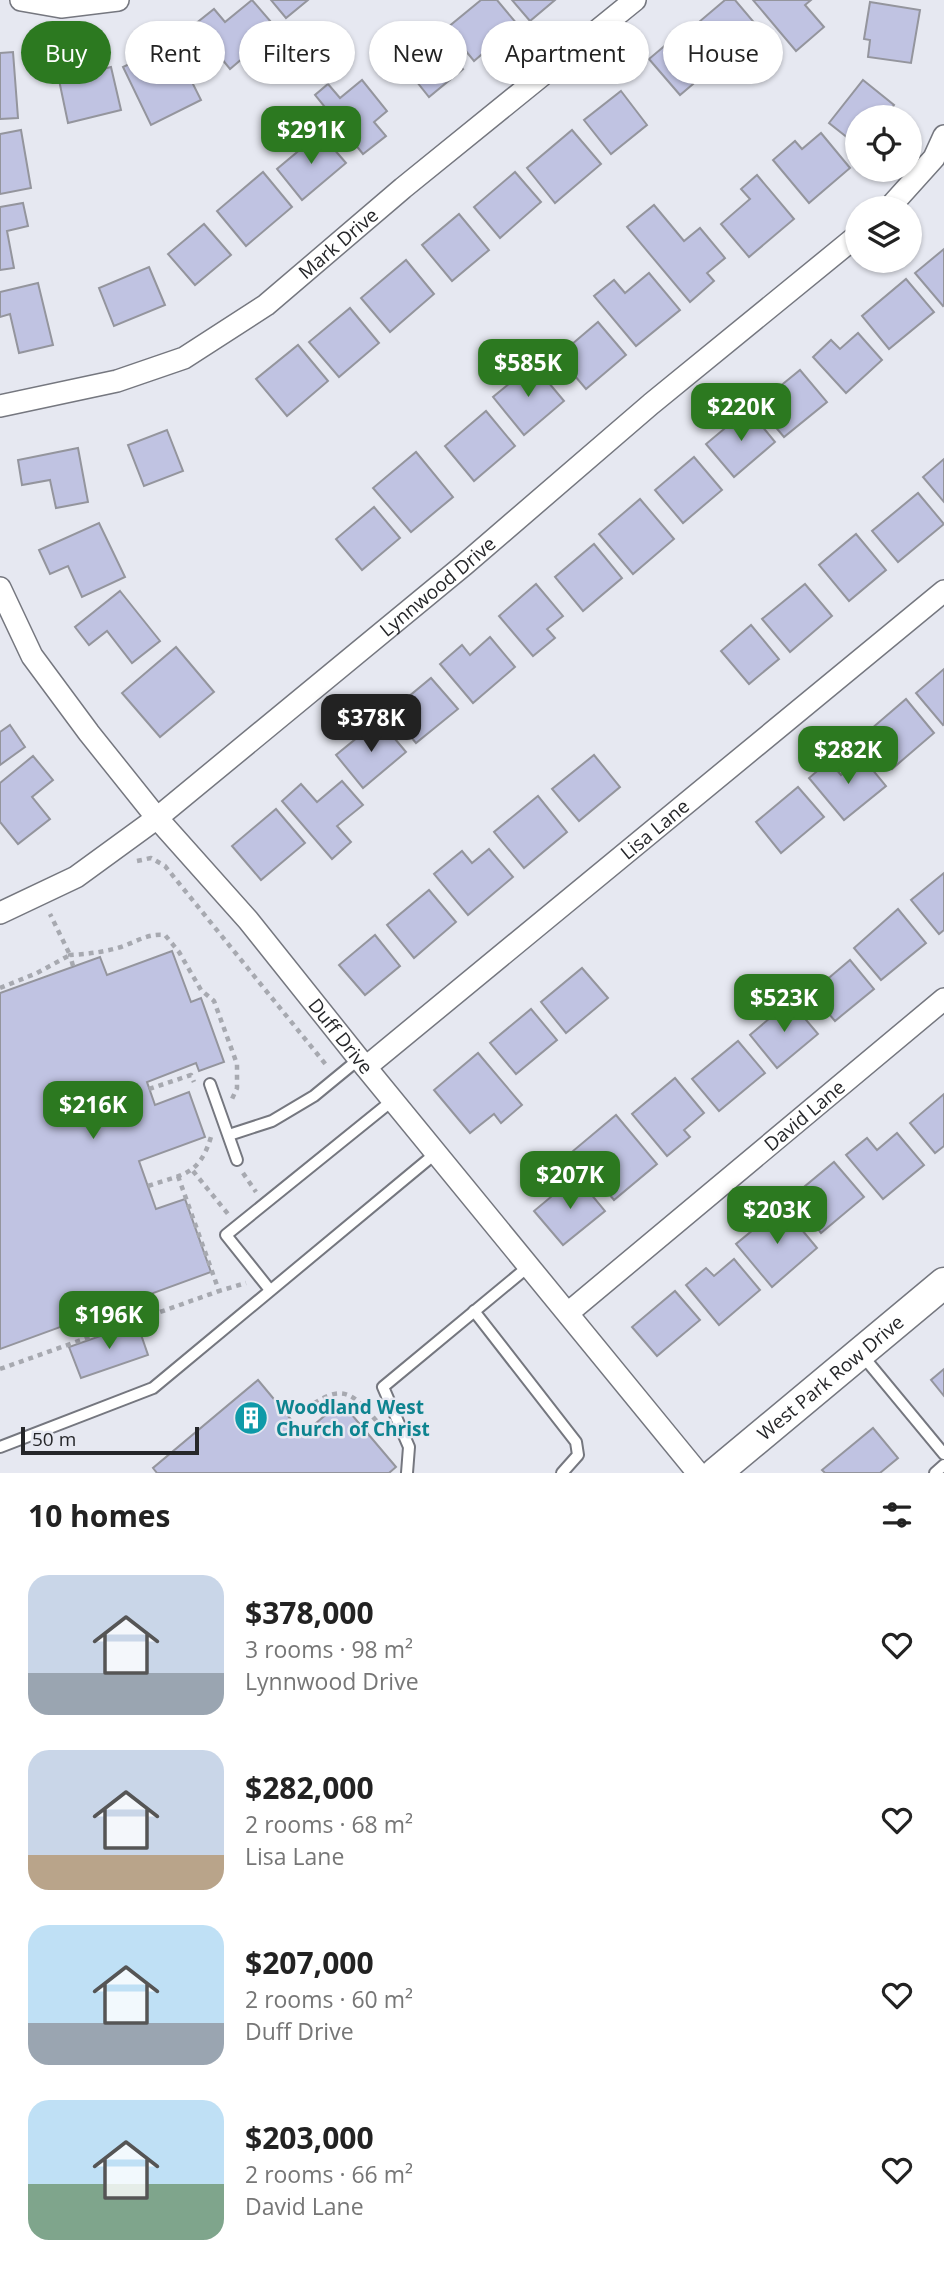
<!DOCTYPE html>
<html lang="en">
<head>
<meta charset="utf-8">
<style>
  :root { --surface:#fff; --page:#f2f2f2; --text:#222; --muted:#767676; --accent:#2c7920 }
  body { margin:0; font-family:"Open Sans",sans-serif; background:var(--page); color:var(--text); height:100vh; display:flex; flex-direction:column; font-size:26px; white-space:nowrap }
  * { box-sizing:border-box; margin:0 }
  p { font-size:23px; color:var(--muted) }
  .icon { flex:none; width:38px; height:38px; fill:none; stroke:currentColor; stroke-width:2; stroke-linecap:round; stroke-linejoin:round }
  .map { position:relative; height:1473px; overflow:hidden }
  .sheet { display:flex; flex-direction:column; background:var(--surface); flex:1 }
  .sheet>* { flex:none }
  .hud { position:absolute; left:21px; top:21px; width:903px; height:63px; display:flex; gap:14px }
  .fabs { position:absolute; left:845px; top:105px; display:grid; gap:14px }
  .fabs a { display:grid; place-items:center; width:77px; height:77px; border-radius:50%; background:var(--surface); box-shadow:0 2px 5px #0004; font-size:35px }
  .scale { position:absolute; left:21px; bottom:18px; width:178px; box-sizing:border-box; padding-left:7px; border:4px solid #252629; border-top:0; font-size:19px; line-height:24px; white-space:nowrap; color:#252629; -webkit-text-stroke:5px #e6e8f1; paint-order:stroke }
  .price { position:absolute; translate:-50% -60px; padding:0 16px; border-radius:14px; background:var(--accent); color:#fff; font-size:23px; line-height:46px; filter:drop-shadow(0 2px 4px #0008) }
  .price::after { content:''; position:absolute; left:50%; top:42px; width:21px; height:16px; margin-left:-10px; background:inherit; clip-path:polygon(0 0,100% 0,50% 100%) }
  .price.on { background:#222; color:#fff }
  ul { padding:0; list-style:none }
  li { display:flex; align-items:center; gap:21px; height:175px; padding:0 28px }
  li span { display:grid; place-items:center; flex:none; width:196px; height:140px; border-radius:21px; color:#555 }
  li>.icon { margin-inline-start:auto }
  span .icon { width:84px; height:84px; fill:#fffc; stroke-width:1 }
  li b { font-size:30px }
  h2 { display:flex; justify-content:space-between; align-items:center; height:84px; padding:0 28px; font-size:30px }
  .pill { padding:0 24px; border-radius:32px; background:var(--surface); box-shadow:0 2px 5px #0004; font-size:24px; line-height:63px }
  .pill.on { background:var(--accent); color:#fff }
  .map>svg:first-child { display:block }
  .building { fill:#c0c3e2; stroke:#94959d; stroke-width:2 }
  .lines { fill:none; stroke-linecap:round; stroke-linejoin:round }
  .lane-casing { stroke:#75777f; stroke-width:14 }
  .street-casing { stroke:#75777f; stroke-width:24 }
  .secondary-casing { stroke:#75777f; stroke-width:33 }
  .path { stroke:#a7a9b0; stroke-width:4.5; stroke-dasharray:5 5; stroke-linecap:butt }
  .lane { stroke:#fff; stroke-width:10 }
  .street { stroke:#fff; stroke-width:21 }
  .secondary { stroke:#fff; stroke-width:30 }
  .labels { text-anchor:middle; dominant-baseline:central; stroke-width:5; stroke-linejoin:round; paint-order:stroke }
  .street-label { font-size:19px; fill:#252629; stroke:#e6e8f1 }
  .culture-label { font-size:19px; font-weight:bold; fill:#0d838f; stroke:#e6e8f1; text-anchor:start }
</style>
</head>
<body>
<div class="map">
<svg width="944" height="1473" viewBox="0 0 944 1473">
  <rect width="100%" height="100%" fill="#e6e8f1"/>
  <g class="building">
    <polygon points="252,0 277,29 230,69 194,25 214,9 225,22"/>
    <polygon points="271,0 308,0 286,18"/>
    <polygon points="481,0 497,0 517,24 474,61 447,28"/>
    <polygon points="512,0 555,0 530,21"/>
    <polygon points="725,0 735,0 763,33 718,71 686,33"/>
    <polygon points="753,0 811,0 805,5 824,27 796,51"/>
    <polygon points="870,2 920,10 911,63 868,57 870,40 864,39"/>
    <polygon points="434,34 463,69 429,97 401,62"/>
    <polygon points="674,38 705,74 680,95 649,59"/>
    <polygon points="13,52 18,118 0,119 0,53"/>
    <polygon points="146,56 158,79 184,66 201,100 151,125 123,67"/>
    <polygon points="111,67 121,110 68,123 59,80"/>
    <polygon points="362,80 387,111 374,122 386,136 363,154 315,95 328,84 340,98"/>
    <polygon points="863,80 894,105 885,117 858,117 858,146 829,123"/>
    <polygon points="621,91 647,125 611,154 584,120"/>
    <polygon points="21,130 31,188 0,194 0,134"/>
    <polygon points="572,130 601,164 555,203 527,168"/>
    <polygon points="320,133 346,163 302,200 277,169"/>
    <polygon points="821,133 850,168 809,203 773,160 795,141 802,149"/>
    <polygon points="263,172 292,207 246,246 217,211"/>
    <polygon points="515,172 541,202 500,238 474,207"/>
    <polygon points="757,175 794,219 749,257 721,224 750,199 741,189"/>
    <polygon points="23,203 28,226 7,231 14,268 0,270 0,207"/>
    <polygon points="654,205 684,241 700,228 725,258 707,273 714,281 690,302 627,227"/>
    <polygon points="459,214 489,250 452,281 422,245"/>
    <polygon points="204,224 231,255 195,285 168,254"/>
    <polygon points="944,249 944,305 943,306 915,273"/>
    <polygon points="406,260 434,294 390,332 361,298"/>
    <polygon points="149,267 165,305 114,326 99,288"/>
    <polygon points="649,273 680,310 636,346 594,296 614,280 625,293"/>
    <polygon points="906,279 934,312 889,349 862,316"/>
    <polygon points="38,283 53,345 19,353 10,314 0,317 0,292"/>
    <polygon points="350,308 379,343 339,377 309,342"/>
    <polygon points="598,322 626,355 586,389 558,356"/>
    <polygon points="858,333 882,360 846,393 813,357 831,340 840,349"/>
    <polygon points="298,345 328,381 287,416 256,379"/>
    <polygon points="533,364 564,401 524,435 493,397"/>
    <polygon points="800,370 827,402 784,437 757,405"/>
    <polygon points="748,409 775,442 734,477 706,444"/>
    <polygon points="486,411 515,446 474,481 445,446"/>
    <polygon points="167,430 183,471 144,486 128,445"/>
    <polygon points="78,448 88,502 56,508 50,480 22,485 18,460"/>
    <polygon points="416,452 453,497 411,532 373,488"/>
    <polygon points="694,457 722,490 683,523 655,490"/>
    <polygon points="944,459 944,502 923,477"/>
    <polygon points="918,493 944,524 898,562 872,531"/>
    <polygon points="640,499 674,539 633,574 599,534"/>
    <polygon points="374,507 400,538 362,570 336,539"/>
    <polygon points="99,523 125,577 82,597 68,566 50,574 39,550"/>
    <polygon points="856,534 886,570 849,601 819,565"/>
    <polygon points="594,544 622,578 583,611 555,577"/>
    <polygon points="536,584 563,616 547,629 555,638 533,656 499,616"/>
    <polygon points="805,584 832,616 790,652 762,619"/>
    <polygon points="120,591 160,641 132,663 107,631 89,645 75,627"/>
    <polygon points="751,625 779,659 749,684 721,651"/>
    <polygon points="490,637 515,667 473,703 440,664 462,645 470,655"/>
    <polygon points="176,647 214,692 160,737 122,693"/>
    <polygon points="944,669 944,724 943,725 916,693"/>
    <polygon points="431,678 458,709 416,743 390,712"/>
    <polygon points="906,699 934,733 892,769 864,735"/>
    <polygon points="379,720 406,752 363,788 336,755"/>
    <polygon points="10,725 25,747 0,765 0,732"/>
    <polygon points="594,755 620,787 579,821 552,789"/>
    <polygon points="33,756 53,780 32,797 50,819 18,844 0,822 0,783"/>
    <polygon points="862,757 886,786 844,820 809,778 829,761 841,775"/>
    <polygon points="342,781 363,805 337,826 351,842 332,859 282,801 301,784 317,802"/>
    <polygon points="798,787 824,817 781,853 756,822"/>
    <polygon points="538,796 567,832 524,868 494,832"/>
    <polygon points="276,809 305,843 261,880 232,846"/>
    <polygon points="489,849 513,877 468,915 434,874 462,851 472,863"/>
    <polygon points="944,873 944,930 939,934 911,900"/>
    <polygon points="429,890 456,922 414,958 387,925"/>
    <polygon points="898,909 926,943 881,980 854,948"/>
    <polygon points="375,935 400,966 365,995 339,965"/>
    <polygon points="172,951 191,1002 201,998 224,1062 199,1071 196,1063 147,1082 155,1105 189,1092 205,1137 139,1161 156,1209 185,1199 211,1272 0,1349 0,993 100,957 107,975"/>
    <polygon points="850,960 874,989 835,1021 811,993"/>
    <polygon points="582,968 608,998 566,1033 541,1002"/>
    <polygon points="790,1001 818,1034 777,1068 750,1035"/>
    <polygon points="531,1009 557,1040 516,1074 490,1043"/>
    <polygon points="738,1041 765,1073 719,1111 692,1079"/>
    <polygon points="478,1053 522,1105 501,1123 494,1114 470,1133 434,1090"/>
    <polygon points="675,1078 704,1113 684,1130 690,1137 667,1156 632,1114"/>
    <polygon points="944,1094 944,1146 935,1153 910,1123"/>
    <polygon points="616,1115 657,1164 614,1200 573,1151"/>
    <polygon points="897,1133 924,1165 883,1199 846,1155 867,1138 877,1150"/>
    <polygon points="834,1162 864,1197 821,1233 792,1197"/>
    <polygon points="576,1176 605,1211 563,1245 534,1211"/>
    <polygon points="782,1206 817,1248 772,1287 736,1244"/>
    <polygon points="734,1259 760,1290 719,1325 686,1285 706,1268 714,1276"/>
    <polygon points="675,1291 700,1320 657,1356 632,1327"/>
    <polygon points="137,1323 148,1355 81,1378 69,1347"/>
    <polygon points="944,1369 944,1396 931,1380"/>
    <polygon points="258,1380 303,1434 341,1402 396,1467 389,1473 157,1473 153,1468"/>
    <polygon points="873,1428 898,1458 880,1473 825,1473 822,1470"/>
  </g>
  <g class="lines">
    <g class="lane-casing">
      <g id="lane">
        <polyline points="210,1084 237,1160"/>
        <polyline points="229,1135 272,1121 314,1096 359,1059"/>
        <polyline points="270,1290 226,1235 393,1100"/>
        <polyline points="474,1311 576,1442 578,1455 562,1473"/>
        <polyline points="862,1355 944,1454"/>
        <polyline points="0,1447 153,1388 436,1153"/>
        <polyline points="407,1473 409,1447 383,1387 529,1266"/>
        <polyline points="935,1473 944,1465"/>
      </g>
    </g>
    <g class="street-casing">
      <g id="street">
        <polyline points="21,0 61,7 118,0"/>
        <polyline points="889,208 934,158 944,136"/>
        <path id="s1" d="M0 406 117 381 184 358 266 305 403 188 635 0"/>
        <path id="s2" d="M0 588 32 656 89 733 157 818 248 920 359 1059 698 1473"/>
        <path id="s3" d="M0 913 76 877 157 818 464 565 651 404 858 235"/>
        <path id="s4" d="M366 1067 944 591"/>
        <path id="s5" d="M568 1313 944 999"/>
      </g>
    </g>
    <g class="secondary-casing">
      <g id="secondary">
        <path id="s6" d="M716 1473 944 1283"/>
      </g>
    </g>
    <g class="path">
      <polyline points="137,861 151,858 165,866 327,1066"/>
      <path d="M73 966 70 955C88 954 104 952 121 947 136 942 148 933 165 935L179 952 201 990 214 1001 237 1064V1088L232 1099"/>
      <polyline points="0,988 37,973 70,955 50,914"/>
      <polyline points="149,1089 191,1075 194,1082"/>
      <polyline points="193,1171 228,1214"/>
      <polyline points="243,1173 256,1192"/>
      <polyline points="178,1176 219,1291 246,1283"/>
      <path d="M148 1186C183 1174 199 1176 211 1137"/>
      <polyline points="0,1369 219,1291"/>
      <path d="M306 1409C343 1382 352 1392 379 1424"/>
    </g>
    <use href="#lane" class="lane"/>
    <use href="#street" class="street"/>
    <use href="#secondary" class="secondary"/>
  </g>
  <defs>
    <g id="building-disc" transform="scale(1.75)"><circle r="9.5" fill="#0f9aa8" stroke="#e6e8f1"/><path d="M-4-6H4V6H1V3H-1V6H-4ZM-2.5-4.3h1.7v1.8h-1.7ZM.8-4.3h1.7v1.8H.8ZM-2.5-1h1.7V.8h-1.7ZM.8-1h1.7V.8H.8Z" fill="#fff"/></g>
  </defs>
  <g fill-rule="evenodd">
    <use href="#building-disc" x="251" y="1418"/>
  </g>
  <g class="labels">
    <g class="street-label">
      <text stroke="none"><textPath href="#s1" startOffset="383">Mark Drive</textPath></text>
      <text stroke="none"><textPath href="#s3" startOffset="548">Lynnwood Drive</textPath></text>
      <text stroke="none"><textPath href="#s4" startOffset="374">Lisa Lane</textPath></text>
      <text stroke="none"><textPath href="#s2" startOffset="565">Duff Drive</textPath></text>
      <text stroke="none"><textPath href="#s5" startOffset="308">David Lane</textPath></text>
      <text stroke="none"><textPath href="#s6" startOffset="149">West Park Row Drive</textPath></text>
    </g>
    <g class="culture-label">
      <text x="276" y="1407">Woodland West<tspan x="276" dy="22">Church of Christ</tspan></text>
    </g>
  </g>
</svg>
<div class="fabs">
<a><svg class="icon" aria-label="locate" viewBox="0 0 24 24"><circle cx="12" cy="12" r="6"/><path d="M12 2v4M12 18v4M2 12h4M18 12h4"/></svg></a>
<a><svg class="icon" aria-label="layers" viewBox="0 0 24 24"><path d="M12 4l9 5-9 5-9-5zM3 14l9 5 9-5"/></svg></a>
</div>
<div class="scale">50 m</div>
<b class="price" style="left:311px;top:166px">$291K</b>
<b class="price" style="left:528px;top:399px">$585K</b>
<b class="price" style="left:741px;top:443px">$220K</b>
<b class="price on" style="left:371px;top:754px">$378K</b>
<b class="price" style="left:848px;top:786px">$282K</b>
<b class="price" style="left:784px;top:1034px">$523K</b>
<b class="price" style="left:93px;top:1141px">$216K</b>
<b class="price" style="left:570px;top:1211px">$207K</b>
<b class="price" style="left:777px;top:1246px">$203K</b>
<b class="price" style="left:109px;top:1351px">$196K</b>
<div class="hud">
<a class="pill on">Buy</a>
<a class="pill">Rent</a>
<a class="pill">Filters</a>
<a class="pill">New</a>
<a class="pill">Apartment</a>
<a class="pill">House</a>
</div>
</div>
<section class="sheet">
<h2>10 homes<svg class="icon" aria-label="filters" viewBox="0 0 24 24"><path d="M4 7h16M4 17h16"/><circle cx="9" cy="7" r="2"/><circle cx="15" cy="17" r="2"/></svg></h2>
<ul>
<li><span style="background:linear-gradient(#c9d6e8 70%,#9aa5b1 0)"><svg class="icon" aria-label="home" viewBox="0 0 24 24"><path d="M3 11l9-7 9 7M6 9v11h12V9"/></svg></span><div><b>$378,000</b><p>3 rooms · 98 m²</p><p>Lynnwood Drive</p></div><svg class="icon" aria-label="heart" viewBox="0 0 24 24"><path d="M12 20l-8-8c-3-5 5-10 8-4 3-6 11-1 8 4z"/></svg></li>
<li><span style="background:linear-gradient(#c9d6e8 75%,#b9a48a 0)"><svg class="icon" aria-label="home" viewBox="0 0 24 24"><path d="M3 11l9-7 9 7M6 9v11h12V9"/></svg></span><div><b>$282,000</b><p>2 rooms · 68 m²</p><p>Lisa Lane</p></div><svg class="icon" aria-label="heart" viewBox="0 0 24 24"><path d="M12 20l-8-8c-3-5 5-10 8-4 3-6 11-1 8 4z"/></svg></li>
<li><span style="background:linear-gradient(#bfe0f5 70%,#9aa5b1 0)"><svg class="icon" aria-label="home" viewBox="0 0 24 24"><path d="M3 11l9-7 9 7M6 9v11h12V9"/></svg></span><div><b>$207,000</b><p>2 rooms · 60 m²</p><p>Duff Drive</p></div><svg class="icon" aria-label="heart" viewBox="0 0 24 24"><path d="M12 20l-8-8c-3-5 5-10 8-4 3-6 11-1 8 4z"/></svg></li>
<li><span style="background:linear-gradient(#bfe0f5 60%,#7fa58c 0)"><svg class="icon" aria-label="home" viewBox="0 0 24 24"><path d="M3 11l9-7 9 7M6 9v11h12V9"/></svg></span><div><b>$203,000</b><p>2 rooms · 66 m²</p><p>David Lane</p></div><svg class="icon" aria-label="heart" viewBox="0 0 24 24"><path d="M12 20l-8-8c-3-5 5-10 8-4 3-6 11-1 8 4z"/></svg></li>
</ul>
</section>
</body>
</html>
